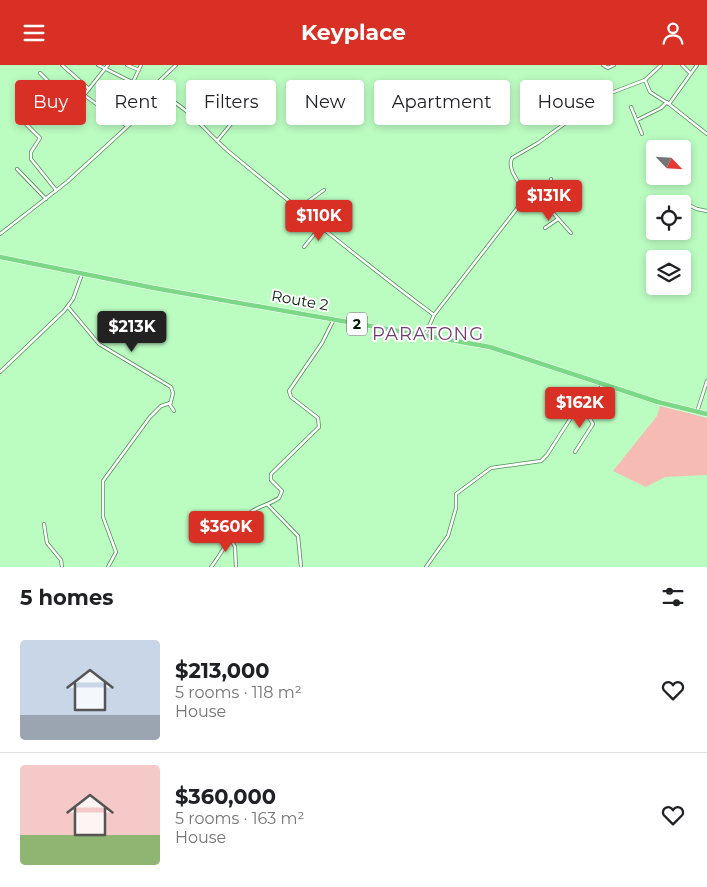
<!DOCTYPE html>
<html lang="en">
<head>
<meta charset="utf-8">
<style>
  :root { --surface:#fff; --page:#f2f2f2; --text:#202124; --muted:#757577; --line:#e0e0e0; --accent:#d93025 }
  body { margin:0; font-family:Montserrat,sans-serif; background:var(--page); color:var(--text); height:100vh; display:flex; flex-direction:column; font-size:19px; white-space:nowrap }
  * { box-sizing:border-box; margin:0 }
  p { font-size:16px; color:var(--muted) }
  .icon { flex:none; width:28px; height:28px; fill:none; stroke:currentColor; stroke-width:2; stroke-linecap:round; stroke-linejoin:round }
  .map { position:relative; height:502px; overflow:hidden }
  .sheet { display:flex; flex-direction:column; background:var(--surface); flex:1 }
  .sheet>* { flex:none }
  .banner { position:absolute; left:15px; top:15px; width:678px; height:45px; display:flex; gap:10px }
  .needle { width:32px; rotate:115deg }
  .tools { position:absolute; left:646px; top:75px; display:grid; gap:10px }
  .tools a { display:grid; place-items:center; width:45px; height:45px; border-radius:5px; background:var(--surface); box-shadow:0 2px 8px #0003; font-size:25px }
  .price { position:absolute; translate:-50% -42px; padding:0 11px; border-radius:5px; background:var(--accent); color:#fff; font-size:16px; line-height:32px; filter:drop-shadow(0 1px 2px #0008) }
  .price::after { content:''; position:absolute; left:50%; top:30px; width:15px; height:11px; margin-left:-8px; background:inherit; clip-path:polygon(0 0,100% 0,50% 100%) }
  .price.on { background:#222; color:#fff }
  ul { padding:0; list-style:none }
  li { display:flex; align-items:center; gap:15px; height:125px; padding:0 20px }
  li+li { border-top:1px solid var(--line) }
  li span { display:grid; place-items:center; flex:none; width:140px; height:100px; border-radius:5px; color:#555 }
  li>.icon { margin-inline-start:auto }
  span .icon { width:60px; height:60px; fill:#fffc; stroke-width:1 }
  li b { font-size:21px }
  h2 { display:flex; justify-content:space-between; align-items:center; height:60px; padding:0 20px; font-size:21px }
  .pill { padding:0 18px; border-radius:5px; background:var(--surface); box-shadow:0 2px 8px #0003; font-size:18px; line-height:45px }
  .pill.on { background:var(--accent); color:#fff }
  header { display:flex; justify-content:space-between; align-items:center; height:65px; padding:0 20px; background:var(--accent); color:#fff; font-size:22px; font-weight:700 }
  .map>svg:first-child { display:block }
  .green { fill:#f6bbb3 }
  .lines { fill:none; stroke-linecap:round; stroke-linejoin:round }
  .street-casing { stroke:#508c57; stroke-width:4 }
  .highway-casing { stroke:#fff; stroke-width:5.5 }
  .street { stroke:#fff; stroke-width:2.5 }
  .highway { stroke:#7ad886; stroke-width:4.5 }
  .labels { text-anchor:middle; dominant-baseline:central; stroke-width:4; stroke-linejoin:round; paint-order:stroke }
  .shield { fill:#fff; stroke:#4f6051; stroke-width:1 }
  .shield-label { font-size:14px; font-weight:bold; fill:#041c07 }
  .street-label { font-size:15px; fill:#041c07; stroke:#fff }
  .quarter-label { font-size:18px; letter-spacing:1px; fill:#703e70; stroke:#fff }
</style>
</head>
<body>
<header><svg class="icon" aria-label="menu" viewBox="0 0 24 24"><path d="M4 6h16M4 12h16M4 18h16"/></svg>Keyplace<svg class="icon" aria-label="person" viewBox="0 0 24 24"><circle cx="12" cy="8" r="4"/><path d="M4 21q1-7 8-7t8 7"/></svg></header>
<div class="map">
<svg width="707" height="502" viewBox="0 0 707 502">
  <rect width="100%" height="100%" fill="#bbfcc1"/>
  <polygon class="green" points="660,341 707,353 707,410 665,412 646,422 613,406 657,351"/>
  <g class="lines">
    <g class="street-casing">
      <g id="street">
        <polyline points="62,0 89,24"/>
        <polyline points="98,0 162,32"/>
        <polyline points="127,0 139,5"/>
        <polyline points="603,0 608,3 614,0"/>
        <polyline points="682,0 690,8"/>
        <polyline points="40,8 49,17 84,30 127,61"/>
        <polyline points="645,15 650,27 669,39 707,69"/>
        <polyline points="133,17 141,0"/>
        <polyline points="150,25 176,0"/>
        <polyline points="84,30 108,0"/>
        <polyline points="669,39 697,0"/>
        <polyline points="631,42 642,69"/>
        <polyline points="139,51 132,46 147,24"/>
        <polyline points="21,54 40,73 31,87 31,94 56,125"/>
        <polyline points="637,55 661,43 667,37"/>
        <polyline points="217,76 240,48"/>
        <polyline points="17,104 46,134"/>
        <polyline points="527,131 535,134 549,123 551,114"/>
        <polyline points="535,134 546,140 571,168"/>
        <polyline points="680,136 697,144 707,146"/>
        <polyline points="299,143 324,125"/>
        <polyline points="545,163 558,154"/>
        <path d="M0 169 67 117 152 39 164 32C186 40 209 70 228 86 296 142 364 198 434 250"/>
        <polyline points="304,182 321,161"/>
        <polyline points="68,242 99,279 171,322 173,328 170,340 174,346"/>
        <path d="M425 270 434 250 526 132C523 120 506 106 512 93L538 78 603 31 645 15 661 0"/>
        <polyline points="0,307 64,246 73,234 82,209"/>
        <polyline points="697,347 707,316"/>
        <polyline points="575,387 593,359 585,346"/>
        <polyline points="267,439 298,471 301,502"/>
        <polyline points="44,459 47,478 61,495 62,502"/>
        <polyline points="230,472 235,482 236,502"/>
        <polyline points="108,502 116,487 103,452 103,416 150,352 161,341 170,338"/>
        <path d="M211 502C225 485 232 464 248 449 258 441 269 440 279 433L282 426 271 415V409L319 362 318 353 291 332 289 326 322 278 334 254"/>
        <polyline points="426,502 448,471 456,443 456,429 491,403 541,396 547,390 574,348 588,345 602,320"/>
      </g>
    </g>
    <g class="highway-casing">
      <polyline id="highway" points="0,192 154,223 490,282 658,337 707,349"/>
    </g>
    <use href="#street" class="street"/>
    <use href="#highway" class="highway"/>
  </g>
  <g class="labels">
    <rect class="shield" x="347" y="247.5" width="20" height="23" rx="4"/>
    <g class="shield-label">
      <text x="357" y="259">2</text>
    </g>
    <g class="street-label">
      <text transform="translate(300 235) rotate(10)">Route 2</text>
    </g>
    <g class="quarter-label">
      <text x="428" y="269">PARATONG</text>
    </g>
  </g>
</svg>
<div class="tools">
<a><svg class="needle" viewBox="-14 -14 28 28"><path d="M0-13l5 13h-10z" fill="#e53935"/><path d="M0 13l5-13h-10z" fill="#757577"/></svg></a>
<a><svg class="icon" aria-label="locate" viewBox="0 0 24 24"><circle cx="12" cy="12" r="6"/><path d="M12 2v4M12 18v4M2 12h4M18 12h4"/></svg></a>
<a><svg class="icon" aria-label="layers" viewBox="0 0 24 24"><path d="M12 4l9 5-9 5-9-5zM3 14l9 5 9-5"/></svg></a>
</div>
<b class="price" style="left:549px;top:157px">$131K</b>
<b class="price" style="left:319px;top:177px">$110K</b>
<b class="price on" style="left:132px;top:288px">$213K</b>
<b class="price" style="left:580px;top:364px">$162K</b>
<b class="price" style="left:226px;top:488px">$360K</b>
<div class="banner">
<a class="pill on">Buy</a>
<a class="pill">Rent</a>
<a class="pill">Filters</a>
<a class="pill">New</a>
<a class="pill">Apartment</a>
<a class="pill">House</a>
</div>
</div>
<section class="sheet">
<h2>5 homes<svg class="icon" aria-label="filters" viewBox="0 0 24 24"><path d="M4 7h16M4 17h16"/><circle cx="9" cy="7" r="2"/><circle cx="15" cy="17" r="2"/></svg></h2>
<ul>
<li><span style="background:linear-gradient(#c9d6e8 75%,#9aa5b1 0)"><svg class="icon" aria-label="home" viewBox="0 0 24 24"><path d="M3 11l9-7 9 7M6 9v11h12V9"/></svg></span><div><b>$213,000</b><p>5 rooms · 118 m²</p><p>House</p></div><svg class="icon" aria-label="heart" viewBox="0 0 24 24"><path d="M12 20l-8-8c-3-5 5-10 8-4 3-6 11-1 8 4z"/></svg></li>
<li><span style="background:linear-gradient(#f6c9c9 70%,#8fb573 0)"><svg class="icon" aria-label="home" viewBox="0 0 24 24"><path d="M3 11l9-7 9 7M6 9v11h12V9"/></svg></span><div><b>$360,000</b><p>5 rooms · 163 m²</p><p>House</p></div><svg class="icon" aria-label="heart" viewBox="0 0 24 24"><path d="M12 20l-8-8c-3-5 5-10 8-4 3-6 11-1 8 4z"/></svg></li>
</ul>
</section>
</body>
</html>
